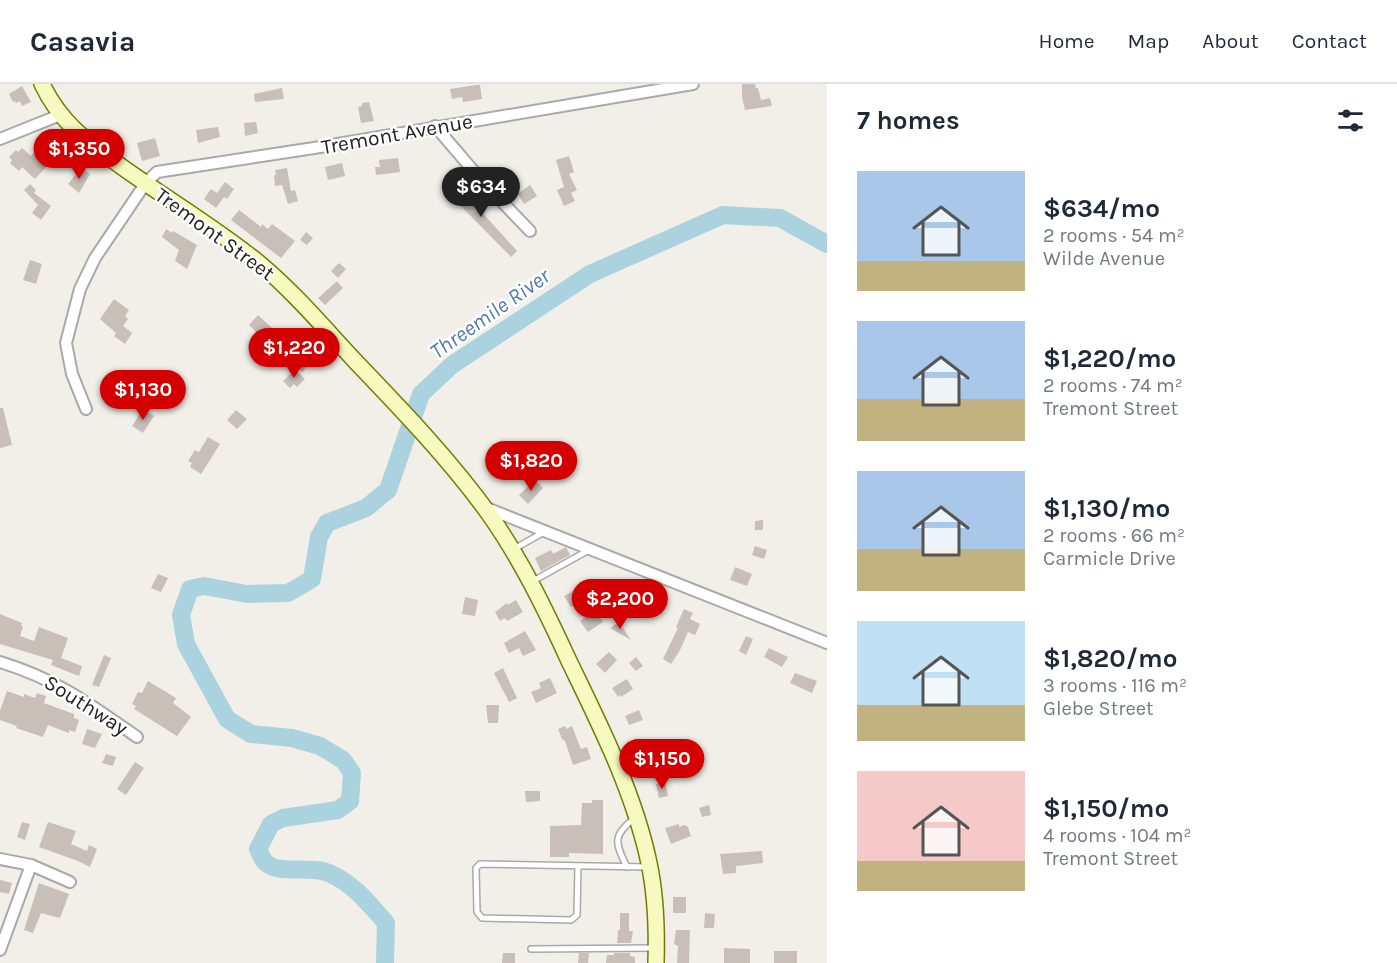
<!DOCTYPE html>
<html lang="en">
<head>
<meta charset="utf-8">
<style>
  :root { --surface:#fff; --page:#f2f2f3; --text:#1f2937; --muted:#747a83; --line:#e0e1e3; --accent:#d40000 }
  body { margin:0; font-family:Karla,sans-serif; background:var(--page); color:var(--text); height:100vh; display:flex; flex-direction:column; font-size:22px; white-space:nowrap }
  * { box-sizing:border-box; margin:0 }
  p { font-size:20px; color:var(--muted) }
  .icon { flex:none; width:33px; height:33px; fill:none; stroke:currentColor; stroke-width:2; stroke-linecap:round; stroke-linejoin:round }
  .map { position:relative; flex:1; overflow:hidden }
  .side { display:flex; flex-direction:column; background:var(--surface); width:570px }
  .side>* { flex:none }
  .price { position:absolute; translate:-50% -51px; padding:0 14px; border-radius:21px; background:var(--accent); color:#fff; font-size:20px; line-height:39px; filter:drop-shadow(0 2px 3px #0008) }
  .price::after { content:''; position:absolute; left:50%; top:36px; width:18px; height:14px; margin-left:-9px; background:inherit; clip-path:polygon(0 0,100% 0,50% 100%) }
  .price.on { background:#222; color:#fff }
  ul { padding:0; list-style:none }
  li { display:flex; align-items:center; gap:18px; height:150px; padding:0 30px }
  li span { display:grid; place-items:center; flex:none; width:168px; height:120px; border-radius:0px; color:#555 }
  li>.icon { margin-inline-start:auto }
  span .icon { width:72px; height:72px; fill:#fffc; stroke-width:1 }
  li b { font-size:26px }
  h2 { display:flex; justify-content:space-between; align-items:center; height:72px; padding:0 30px; font-size:26px }
  header { display:flex; align-items:center; gap:36px; box-sizing:border-box; height:84px; padding:0 30px; background:var(--surface); border-bottom:2px solid var(--line) }
  header strong { font-size:28px }
  nav { display:flex; gap:33px; margin-inline-start:auto; font-size:21px }
  main { display:flex; flex:1; min-height:0 }
  .map>svg:first-child { display:block }
  .lines { fill:none; stroke-linecap:round; stroke-linejoin:round }
  .river { stroke:#aad3df; stroke-width:18 }
  .building { fill:#c7bfb8 }
  .service-casing { stroke:#a9a9a9; stroke-width:8 }
  .minor-casing { stroke:#a9a9a9; stroke-width:14 }
  .secondary-casing { stroke:#707d05; stroke-width:18 }
  .service { stroke:#fff; stroke-width:5 }
  .minor { stroke:#fff; stroke-width:10 }
  .secondary { stroke:#f7fabf; stroke-width:15 }
  .labels { text-anchor:middle; dominant-baseline:central; stroke-width:5; stroke-linejoin:round; paint-order:stroke }
  .street-label { font-size:21px; fill:#222; stroke:#fff }
  .water-label { font-size:22px; font-style:italic; fill:#4a7aab; stroke:#fff }
</style>
</head>
<body>
<header>
<strong>Casavia</strong>
<nav><a>Home</a><a>Map</a><a>About</a><a>Contact</a></nav>
</header>
<main>
<div class="map">
<svg width="827" height="879" viewBox="0 0 827 879">
  <rect width="100%" height="100%" fill="#f2efe9"/>
  <g class="lines">
    <path class="river" d="M385 879 386 839C369 820 355 801 331 790 312 780 278 792 265 778 262 775 260 769 258 765L271 740 283 734 338 726 350 717 352 689 343 676 320 662 292 654 251 650 227 635 186 560 181 531 190 505 204 502 247 510 288 509 312 495 319 453 327 439 366 424 388 406 421 310 452 281 590 190 723 131 780 134 827 160"/>
  </g>
  <g class="building">
    <polygon points="742,0 755,0 756,4 758,4 761,16 770,14 772,22 745,26 742,13"/>
    <polygon points="476,1 480,1 482,15 463,18 462,13 452,15 450,5"/>
    <polygon points="22,2 31,18 22,22 20,17 16,19 15,17 13,18 9,10"/>
    <polygon points="282,4 284,15 255,18 254,10"/>
    <polygon points="369,18 374,37 361,39 358,23 362,22 362,19"/>
    <polygon points="256,38 258,49 245,52 244,39"/>
    <polygon points="218,43 220,53 198,59 196,46"/>
    <polygon points="155,54 160,72 142,77 137,59"/>
    <polygon points="22,64 31,72 35,67 49,80 35,95 22,83 19,87 10,79 12,76 9,73 16,66 18,68"/>
    <polygon points="569,72 574,88 569,90 577,106 571,109 575,117 564,122 557,106 564,103 556,76"/>
    <polygon points="398,74 400,88 376,91 375,83 380,83 379,76"/>
    <polygon points="342,79 345,92 328,96 325,83"/>
    <polygon points="81,84 90,90 79,109 68,100"/>
    <polygon points="287,84 291,107 295,106 298,117 288,120 282,101 275,102 274,91 276,91 275,86"/>
    <polygon points="225,98 234,105 227,115 224,113 216,124 204,115 211,105 217,109"/>
    <polygon points="30,100 36,106 34,109 51,122 41,136 32,129 38,121 24,106"/>
    <polygon points="459,100 471,110 468,113 517,167 511,173 449,110"/>
    <polygon points="530,101 537,112 524,120 518,110"/>
    <polygon points="239,126 261,143 262,140 268,145 272,140 295,157 281,174 231,136"/>
    <polygon points="166,145 172,149 173,147 197,161 187,185 175,177 179,166 162,153"/>
    <polygon points="306,148 313,154 307,161 300,156"/>
    <polygon points="30,176 42,180 36,200 23,196"/>
    <polygon points="339,179 346,185 338,194 331,187"/>
    <polygon points="337,197 343,204 325,221 318,214"/>
    <polygon points="114,215 129,226 125,232 128,235 123,242 132,249 125,260 114,252 116,249 100,235"/>
    <polygon points="258,231 273,245 263,255 249,241"/>
    <polygon points="308,263 317,272 302,288 288,275 294,269 299,273"/>
    <polygon points="295,285 305,295 297,303 294,300 290,304 283,297"/>
    <polygon points="0,324 3,324 12,361 0,364"/>
    <polygon points="143,325 154,332 143,349 132,342"/>
    <polygon points="236,326 247,335 237,345 227,336"/>
    <polygon points="208,353 220,360 201,390 190,383 192,379 188,377 195,366 199,368"/>
    <polygon points="535,396 543,404 528,420 519,411"/>
    <polygon points="763,436 763,446 755,446 755,437"/>
    <polygon points="755,462 767,466 764,475 752,471"/>
    <polygon points="566,463 570,471 541,487 535,474 551,466 553,470"/>
    <polygon points="735,483 752,490 747,502 730,496"/>
    <polygon points="158,490 168,494 161,508 151,504"/>
    <polygon points="578,504 584,515 571,523 564,512"/>
    <polygon points="627,507 634,515 625,522 619,513"/>
    <polygon points="465,513 478,516 475,532 462,530"/>
    <polygon points="516,516 523,528 507,537 505,534 500,537 495,528 507,519 507,521"/>
    <polygon points="684,525 693,529 690,535 700,540 695,551 688,548 680,566 671,580 663,575 678,544 676,543"/>
    <polygon points="595,526 603,538 588,548 580,537"/>
    <polygon points="0,530 22,539 21,542 23,543 20,552 34,557 39,543 68,554 61,574 82,582 79,592 51,581 53,576 0,560"/>
    <polygon points="619,538 631,556 610,544"/>
    <polygon points="525,547 536,566 523,572 519,564 509,569 504,559"/>
    <polygon points="746,552 753,555 746,571 739,567"/>
    <polygon points="769,564 788,573 782,583 764,573"/>
    <polygon points="609,568 617,576 605,589 596,580"/>
    <polygon points="104,571 111,574 99,603 92,601"/>
    <polygon points="636,573 643,582 636,587 629,579"/>
    <polygon points="503,584 517,614 509,618 494,589"/>
    <polygon points="795,589 817,597 812,609 790,599"/>
    <polygon points="550,594 557,609 536,619 531,608 541,604 539,599"/>
    <polygon points="627,595 633,605 621,613 620,611 618,613 612,604"/>
    <polygon points="148,597 176,614 173,619 191,633 177,652 134,625 136,622 132,620 138,608 142,609"/>
    <polygon points="7,607 24,613 24,610 35,614 37,609 46,612 44,619 74,630 74,634 79,636 75,648 69,646 69,649 48,641 43,653 16,644 17,642 0,636 0,627"/>
    <polygon points="486,621 499,621 498,639 488,639"/>
    <polygon points="639,626 643,636 629,641 625,632"/>
    <polygon points="565,642 566,645 572,642 581,665 587,663 591,675 573,681 565,657 562,655 558,645"/>
    <polygon points="87,645 102,650 95,664 82,660"/>
    <polygon points="663,661 666,676 649,679 646,666"/>
    <polygon points="106,670 116,673 113,682 102,679"/>
    <polygon points="135,678 144,684 126,711 117,705"/>
    <polygon points="691,678 694,688 685,690 682,681"/>
    <polygon points="665,698 668,712 659,714 656,700"/>
    <polygon points="525,707 540,707 540,717 526,718"/>
    <polygon points="592,716 603,716 603,770 569,769 569,773 550,773 550,742 581,741 582,719 592,719"/>
    <polygon points="709,721 711,731 702,733 699,724"/>
    <polygon points="22,738 30,740 25,756 17,753"/>
    <polygon points="48,738 76,747 71,760 87,767 89,761 97,765 90,783 78,777 39,763"/>
    <polygon points="679,740 679,743 685,741 688,743 691,752 671,760 665,744"/>
    <polygon points="762,767 763,779 736,782 736,789 723,790 720,770"/>
    <polygon points="0,796 12,799 9,810 0,808"/>
    <polygon points="39,799 69,810 60,834 41,829 33,849 24,846"/>
    <rect x="673" y="813" width="13" height="16"/>
    <polygon points="620,829 629,829 629,847 633,847 631,859 617,859 618,846 620,846"/>
    <polygon points="705,829 715,830 714,844 704,844"/>
    <polygon points="676,846 690,846 689,879 677,879 678,862 674,860"/>
    <polygon points="724,864 750,865 750,879 724,879"/>
    <rect x="774" y="867" width="23" height="12"/>
    <polygon points="503,869 515,869 515,879 502,879"/>
    <polygon points="579,869 589,869 588,879 578,879"/>
    <polygon points="614,869 630,869 630,872 635,873 635,879 606,879 607,871 614,871"/>
  </g>
  <g class="lines">
    <g class="service-casing">
      <g id="service">
        <polyline points="514,465 544,448"/>
        <polyline points="533,497 589,466"/>
        <polyline points="578,782 577,831 571,836 482,834 477,828 476,784 480,780 648,783"/>
        <path d="M627 783C615 759 612 751 635 734"/>
        <polyline points="531,865 655,864"/>
      </g>
    </g>
    <g class="minor-casing">
      <g id="minor">
        <polyline points="435,42 483,98 530,147"/>
        <polyline points="0,55 60,31"/>
        <polyline points="86,325 72,290 66,259 80,205 95,174 145,100 157,88 314,64 693,0"/>
        <polyline points="484,423 827,559"/>
        <path d="M0 578C56 595 90 620 137 653"/>
        <polyline points="0,775 31,781 70,798"/>
        <polyline points="0,866 31,781"/>
      </g>
    </g>
    <g class="secondary-casing">
      <path id="secondary" d="M42 0C61 40 88 58 122 83 167 115 216 144 259 179 295 209 325 245 357 279 403 327 450 376 489 430 521 475 546 527 569 577 600 641 634 708 649 779 656 812 657 845 656 879"/>
    </g>
    <use href="#service" class="service"/>
    <use href="#minor" class="minor"/>
    <use href="#secondary" class="secondary"/>
  </g>
  <g class="labels">
    <g class="street-label">
      <text transform="translate(397 50) rotate(-10)">Tremont Avenue</text>
      <text transform="translate(215 150) rotate(36)">Tremont Street</text>
      <text transform="translate(86 621) rotate(32)">Southway</text>
    </g>
    <g class="water-label">
      <text transform="translate(490 230) rotate(-35)">Threemile River</text>
    </g>
  </g>
</svg>
<b class="price" style="left:79px;top:96px">$1,350</b>
<b class="price on" style="left:481px;top:134px">$634</b>
<b class="price" style="left:294px;top:295px">$1,220</b>
<b class="price" style="left:143px;top:337px">$1,130</b>
<b class="price" style="left:531px;top:408px">$1,820</b>
<b class="price" style="left:620px;top:546px">$2,200</b>
<b class="price" style="left:662px;top:706px">$1,150</b>
</div>
<section class="side">
<h2>7 homes<svg class="icon" aria-label="filters" viewBox="0 0 24 24"><path d="M4 7h16M4 17h16"/><circle cx="9" cy="7" r="2"/><circle cx="15" cy="17" r="2"/></svg></h2>
<ul>
<li><span style="background:linear-gradient(#a9c7e8 75%,#c2b280 0)"><svg class="icon" aria-label="home" viewBox="0 0 24 24"><path d="M3 11l9-7 9 7M6 9v11h12V9"/></svg></span><div><b>$634/mo</b><p>2 rooms · 54 m²</p><p>Wilde Avenue</p></div></li>
<li><span style="background:linear-gradient(#a9c7e8 65%,#c2b280 0)"><svg class="icon" aria-label="home" viewBox="0 0 24 24"><path d="M3 11l9-7 9 7M6 9v11h12V9"/></svg></span><div><b>$1,220/mo</b><p>2 rooms · 74 m²</p><p>Tremont Street</p></div></li>
<li><span style="background:linear-gradient(#a9c7e8 65%,#c2b280 0)"><svg class="icon" aria-label="home" viewBox="0 0 24 24"><path d="M3 11l9-7 9 7M6 9v11h12V9"/></svg></span><div><b>$1,130/mo</b><p>2 rooms · 66 m²</p><p>Carmicle Drive</p></div></li>
<li><span style="background:linear-gradient(#bfe0f5 70%,#c2b280 0)"><svg class="icon" aria-label="home" viewBox="0 0 24 24"><path d="M3 11l9-7 9 7M6 9v11h12V9"/></svg></span><div><b>$1,820/mo</b><p>3 rooms · 116 m²</p><p>Glebe Street</p></div></li>
<li><span style="background:linear-gradient(#f6c9c9 75%,#c2b280 0)"><svg class="icon" aria-label="home" viewBox="0 0 24 24"><path d="M3 11l9-7 9 7M6 9v11h12V9"/></svg></span><div><b>$1,150/mo</b><p>4 rooms · 104 m²</p><p>Tremont Street</p></div></li>
</ul>
</section>
</main>
</body>
</html>
